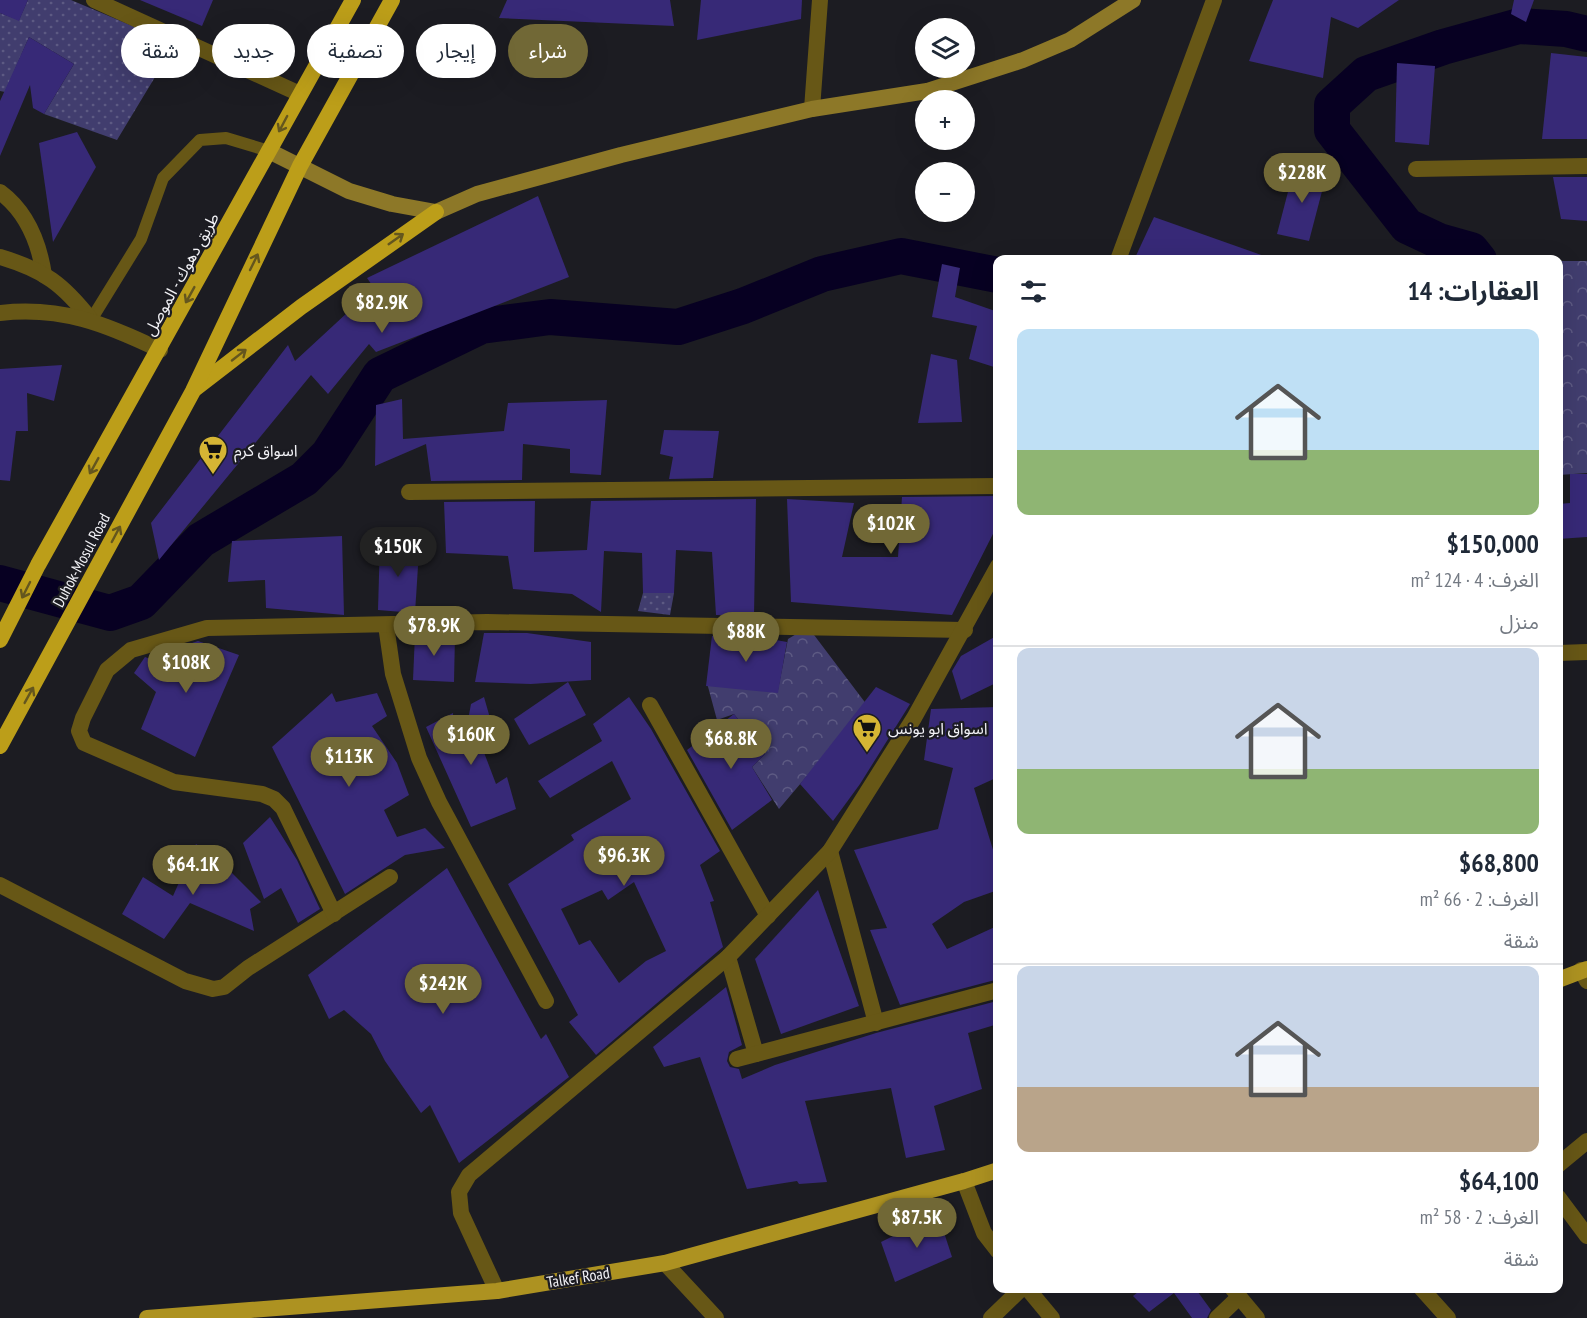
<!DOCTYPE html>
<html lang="ar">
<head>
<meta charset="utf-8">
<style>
  :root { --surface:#fff; --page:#f6f6f7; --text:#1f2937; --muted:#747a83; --line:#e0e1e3; --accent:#716836 }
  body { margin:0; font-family:"PT Sans Narrow","Noto Sans Arabic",sans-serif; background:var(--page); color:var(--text); direction:rtl; height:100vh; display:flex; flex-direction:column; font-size:22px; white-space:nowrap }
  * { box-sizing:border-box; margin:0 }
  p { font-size:20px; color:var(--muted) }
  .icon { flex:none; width:33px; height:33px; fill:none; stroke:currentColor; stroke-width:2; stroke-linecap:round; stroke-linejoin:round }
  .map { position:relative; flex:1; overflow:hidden; direction:ltr }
  .details { position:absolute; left:993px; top:255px; width:570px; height:1038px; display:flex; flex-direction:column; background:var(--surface); border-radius:12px; box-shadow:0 6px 24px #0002; direction:rtl }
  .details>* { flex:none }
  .guide { position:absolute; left:18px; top:24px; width:570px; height:54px; direction:rtl; display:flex; gap:12px }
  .buttons { position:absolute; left:915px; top:18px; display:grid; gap:12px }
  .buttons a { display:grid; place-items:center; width:60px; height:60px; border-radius:50%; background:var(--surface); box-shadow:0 6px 24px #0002; font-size:30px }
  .price { position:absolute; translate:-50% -51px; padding:0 14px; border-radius:21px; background:var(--accent); color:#fff; font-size:20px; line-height:39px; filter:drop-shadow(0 2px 3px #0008) }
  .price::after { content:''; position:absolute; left:50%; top:36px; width:18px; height:14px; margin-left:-9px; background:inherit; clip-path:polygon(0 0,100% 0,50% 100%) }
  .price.on { background:#222; color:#fff }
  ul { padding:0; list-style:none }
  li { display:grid; align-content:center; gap:12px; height:318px; padding:0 24px }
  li+li { border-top:2px solid var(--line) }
  li span { display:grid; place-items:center; height:186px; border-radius:12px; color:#555 }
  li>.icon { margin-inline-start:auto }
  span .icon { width:108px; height:108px; fill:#fffc; stroke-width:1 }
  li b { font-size:26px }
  h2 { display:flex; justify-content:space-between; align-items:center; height:72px; padding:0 24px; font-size:26px }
  .tag { padding:0 21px; border-radius:27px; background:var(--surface); box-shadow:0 6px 24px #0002; font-size:21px; line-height:54px }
  .tag.on { background:var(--accent); color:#fff }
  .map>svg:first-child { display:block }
  .forest { fill:url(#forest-crowns) }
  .garden { fill:url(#garden-dots) }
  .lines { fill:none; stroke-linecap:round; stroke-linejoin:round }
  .river { stroke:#070022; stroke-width:36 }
  .building { fill:#372977; fill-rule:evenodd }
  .service { stroke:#675716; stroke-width:12 }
  .minor { stroke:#675716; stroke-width:16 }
  .secondary { stroke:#8d7828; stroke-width:16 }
  .primary { stroke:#ad9221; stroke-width:16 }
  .trunk { stroke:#bc9e19; stroke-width:16 }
  .oneway { stroke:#64561e }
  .labels { text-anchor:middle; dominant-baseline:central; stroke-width:4.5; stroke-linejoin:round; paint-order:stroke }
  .street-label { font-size:16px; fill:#f3f3f7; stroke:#1c1c22 }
  .poi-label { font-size:16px; fill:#f3f3f7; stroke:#1c1c22; text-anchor:start }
</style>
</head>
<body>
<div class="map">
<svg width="1587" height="1318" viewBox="0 0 1587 1318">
  <defs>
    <pattern id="forest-crowns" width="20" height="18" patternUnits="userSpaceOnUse" patternTransform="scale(1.5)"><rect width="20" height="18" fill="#413d6e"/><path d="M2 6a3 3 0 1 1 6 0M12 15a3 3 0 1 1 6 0" fill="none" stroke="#5d5a83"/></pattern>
    <pattern id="garden-dots" width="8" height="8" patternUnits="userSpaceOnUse" patternTransform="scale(1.5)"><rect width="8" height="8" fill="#413d6e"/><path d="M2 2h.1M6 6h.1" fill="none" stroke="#5d5a83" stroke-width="1.8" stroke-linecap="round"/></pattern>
  </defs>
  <rect width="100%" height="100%" fill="#1c1c22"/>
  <g class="forest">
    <polygon points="1558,261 1587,261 1587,473 1559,475"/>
    <polygon points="808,627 867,705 779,809 752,767 765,754 734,714 717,720 707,683 778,690 788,639"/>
  </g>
  <g class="garden">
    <polygon points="28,0 71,0 175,44 117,140 44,114 74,64 29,37 5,92 0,91 0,13 19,20"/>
    <polygon points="643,593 674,593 670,615 638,611"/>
  </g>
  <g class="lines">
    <g class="river">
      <polyline points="1479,260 1471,250 1439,241 1407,226 1332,130 1332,105 1366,74 1443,47 1519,26 1566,29 1587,34"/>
      <polyline points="0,583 110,613 141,602 201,540 304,479 328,455 380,375 481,326 550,317 678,327 743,306 822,274 901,256 998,275"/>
    </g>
  </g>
  <g class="building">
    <polygon points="0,0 28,0 19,21 0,13"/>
    <polygon points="140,0 213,0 202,26"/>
    <polygon points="507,0 670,0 674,26 499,18"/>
    <polygon points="701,0 802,0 801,19 697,40"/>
    <polygon points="1273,0 1399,0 1358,28 1331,17 1323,78 1249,61"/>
    <polygon points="1514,0 1534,0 1526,22 1511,14"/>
    <polygon points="29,37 74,64 44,114 33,108 30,85 0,156 0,101"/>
    <polygon points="1551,53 1587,57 1587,139 1542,139"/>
    <polygon points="1397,63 1435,66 1429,145 1395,142"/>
    <polygon points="77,132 96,167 53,242 39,143"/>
    <polygon points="1295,165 1326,176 1309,241 1277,234"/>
    <polygon points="1553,177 1587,177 1587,221 1561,219"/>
    <polygon points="538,196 569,277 376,352 369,344 328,394 311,375 159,560 151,523 288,345 295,361 374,288 367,278"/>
    <polygon points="1154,217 1267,257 1267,260 1134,260"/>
    <polygon points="942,264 960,268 955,297 998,312 998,355 994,367 969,359 977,326 932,317"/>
    <polygon points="931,354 957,360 962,422 918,423"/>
    <polygon points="62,365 54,401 27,393 28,431 16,431 10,481 0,480 0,369"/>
    <polygon points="402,399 403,439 504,431 508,403 607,400 601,475 570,473 570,449 523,444 522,480 431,481 426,444 375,466 376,405"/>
    <polygon points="664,430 719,431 713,478 669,479 673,457 660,454"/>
    <polygon points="1570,474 1587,474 1587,537 1558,539 1558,504 1570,503"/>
    <polygon points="998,496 998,524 952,615 791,602 787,499 854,503 842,557 898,557 902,497"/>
    <polygon points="756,499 754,616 716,615 712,552 676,550 674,593 643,593 642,553 604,551 601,612 572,594 513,589 508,556 446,553 444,502 535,501 534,552 587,550 591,501"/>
    <polygon points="342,536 344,615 266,608 265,580 228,582 232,541"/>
    <polygon points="380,541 419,551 415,613 378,610"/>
    <polygon points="443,633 455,635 454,682 413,680 415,634"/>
    <polygon points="484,633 527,633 591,642 591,680 531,684 475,682"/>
    <polygon points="998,635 998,682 961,700 952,671 961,656"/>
    <polygon points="712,636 759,637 787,642 778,693 706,686"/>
    <polygon points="198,641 239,655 195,757 141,729 156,692 134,673 145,657 173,667 183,646"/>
    <polygon points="568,682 586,715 529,745 514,719"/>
    <polygon points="876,687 910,704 860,784 833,821 800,784"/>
    <polygon points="332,693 336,702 377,693 387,716 372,726 397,763 409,795 384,810 397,837 425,828 445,848 405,855 345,894 272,747"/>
    <polygon points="484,697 492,725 477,734 496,784 507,777 516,809 471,827 426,727 453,713 453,729 466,731 471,704"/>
    <path d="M629 697 651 729 720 851 700 865 714 901 710 902 723 947 596 1055 569 1022 578 1015 508 884 574 840 571 835 631 799 612 761 550 798 538 781 602 741 593 724ZM634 882 666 951 646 961 619 983 590 940 579 945 561 909 602 890 608 900Z"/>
    <polygon points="998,707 998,777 974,788 998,866 998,890 964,902 932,924 947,949 997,926 995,980 900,1005 870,930 887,928 854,850 938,829 953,768 924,760 931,709"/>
    <polygon points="734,714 765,754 752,767 772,800 732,830 687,750"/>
    <polygon points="270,817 297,860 320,909 298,923 281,888 264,899 243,843"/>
    <polygon points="196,844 217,858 261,902 250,909 254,931 190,903 164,939 122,914 143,877 173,896"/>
    <polygon points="447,868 541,1039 546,1034 569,1077 459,1163 430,1105 421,1113 385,1061 371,1034 344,1010 329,1019 308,975"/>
    <polygon points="818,890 859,1006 781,1034 755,959"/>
    <polygon points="726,987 742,1045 729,1052 727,1061 730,1067 739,1069 742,1079 775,1065 876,1033 997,1001 998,1024 968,1033 982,1089 934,1106 945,1150 906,1158 891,1088 805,1101 827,1182 799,1184 797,1181 747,1189 700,1057 664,1067 653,1047"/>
    <polygon points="938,1214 952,1257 895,1282 881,1242"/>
    <polygon points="1143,1288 1195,1288 1211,1310 1207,1318 1192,1318 1174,1293 1149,1312 1133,1296"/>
  </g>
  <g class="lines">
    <polyline class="service" points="91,320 141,239 163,178 200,140 226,138 269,151"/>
    <g class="minor">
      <polyline points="94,0 300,94"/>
      <polyline points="812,109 820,0"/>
      <polyline points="1416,169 1587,166"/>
      <path d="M0 192C27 212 39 242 44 275"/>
      <path d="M0 257C44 270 63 284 91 320"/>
      <polyline points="1118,260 1214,0"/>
      <path d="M0 313C61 306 106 324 160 350"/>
      <polyline points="409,492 998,486"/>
      <polyline points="386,625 393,674 419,758 439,802 546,1001"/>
      <polyline points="1558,653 1587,652"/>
      <polyline points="650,705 768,916"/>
      <polyline points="830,851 876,1023"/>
      <polyline points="0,885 185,981 213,989 224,987 248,968 390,877"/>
      <polyline points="334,914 283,808 274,799 262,794 174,782 84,743 79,731 83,718 107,670 131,650 207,628 487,622 965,630"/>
      <polyline points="728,957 756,1054"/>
      <polyline points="1581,970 1587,981"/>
      <polyline points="737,1059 998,990"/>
      <polyline points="1558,1165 1587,1141"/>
      <polyline points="964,1181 984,1233 998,1251"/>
      <polyline points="1558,1197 1587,1236"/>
      <polyline points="665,1263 716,1318"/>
      <polyline points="1027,1288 1052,1318"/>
      <polyline points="1232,1288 1257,1318"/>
      <polyline points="1421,1288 1448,1318"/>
      <polyline points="497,1291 461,1213 459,1192 469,1175 728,957 830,851 914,718 998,566"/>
      <polyline points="991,1318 1022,1288"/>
      <polyline points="1217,1318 1239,1297"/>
    </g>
    <polyline class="secondary" points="269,151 349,191 392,204 436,212 477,194 621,155 812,109 927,91 1023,60 1070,40 1133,0"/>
    <g class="primary">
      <polyline points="1558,980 1587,969"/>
      <polyline points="147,1318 497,1291 665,1263 964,1181 998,1170"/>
    </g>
    <g class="trunk">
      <polyline points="196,388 301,307 436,212"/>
      <polyline points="0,640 38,565 353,0"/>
      <polyline points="0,746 193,391 300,166 392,0"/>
    </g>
  </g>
  <defs><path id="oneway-shaft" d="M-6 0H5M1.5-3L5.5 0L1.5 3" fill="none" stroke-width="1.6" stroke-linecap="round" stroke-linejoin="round" transform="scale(1.5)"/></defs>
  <g class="oneway">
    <use href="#oneway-shaft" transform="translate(283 124) rotate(118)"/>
    <use href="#oneway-shaft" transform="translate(396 239) rotate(-35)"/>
    <use href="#oneway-shaft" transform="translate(254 262) rotate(-64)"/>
    <use href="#oneway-shaft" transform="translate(190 295) rotate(119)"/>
    <use href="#oneway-shaft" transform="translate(239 355) rotate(-38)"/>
    <use href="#oneway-shaft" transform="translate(94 466) rotate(119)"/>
    <use href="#oneway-shaft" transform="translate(116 534) rotate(-62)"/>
    <use href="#oneway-shaft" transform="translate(26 590) rotate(117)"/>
    <use href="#oneway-shaft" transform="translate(29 695) rotate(-61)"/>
  </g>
  <defs>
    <g id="supermarket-pin" transform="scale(1.5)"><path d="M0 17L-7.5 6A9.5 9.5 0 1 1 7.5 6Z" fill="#d5b534" stroke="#1c1c22"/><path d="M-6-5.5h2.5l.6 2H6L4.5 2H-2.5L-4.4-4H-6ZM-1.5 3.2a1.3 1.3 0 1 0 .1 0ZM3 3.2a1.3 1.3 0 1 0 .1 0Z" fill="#111"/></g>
  </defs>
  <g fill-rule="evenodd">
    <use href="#supermarket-pin" x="213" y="450"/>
    <use href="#supermarket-pin" x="867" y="728"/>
  </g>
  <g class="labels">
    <g class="street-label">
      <text transform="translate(181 274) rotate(-61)">طريق دهوك - الموصل</text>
      <text transform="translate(81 560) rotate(-62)">Duhok-Mosul Road</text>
      <text transform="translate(578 1277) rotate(-9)">Talkef Road</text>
    </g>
    <g class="poi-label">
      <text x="234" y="450">اسواق كرم</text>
      <text x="888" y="728">اسواق ابو يونس</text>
    </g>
  </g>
</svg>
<div class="buttons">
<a><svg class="icon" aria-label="layers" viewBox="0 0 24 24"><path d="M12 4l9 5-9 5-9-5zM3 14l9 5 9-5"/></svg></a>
<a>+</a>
<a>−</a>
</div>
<b class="price" style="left:1302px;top:204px">$228K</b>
<b class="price" style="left:382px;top:334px">$82.9K</b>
<b class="price" style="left:891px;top:555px">$102K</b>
<b class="price on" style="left:398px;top:578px">$150K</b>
<b class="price" style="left:434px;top:657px">$78.9K</b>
<b class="price" style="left:746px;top:663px">$88K</b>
<b class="price" style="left:186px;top:694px">$108K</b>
<b class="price" style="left:471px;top:766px">$160K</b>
<b class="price" style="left:731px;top:770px">$68.8K</b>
<b class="price" style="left:349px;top:788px">$113K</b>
<b class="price" style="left:624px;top:887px">$96.3K</b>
<b class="price" style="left:193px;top:896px">$64.1K</b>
<b class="price" style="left:443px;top:1015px">$242K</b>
<b class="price" style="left:917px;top:1249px">$87.5K</b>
<div class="guide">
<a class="tag on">شراء</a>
<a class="tag">إيجار</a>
<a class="tag">تصفية</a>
<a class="tag">جديد</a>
<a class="tag">شقة</a>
</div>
<section class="details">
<h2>العقارات: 14<svg class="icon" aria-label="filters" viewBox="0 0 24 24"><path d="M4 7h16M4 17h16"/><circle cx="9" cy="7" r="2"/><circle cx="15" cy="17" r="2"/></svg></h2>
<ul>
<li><span style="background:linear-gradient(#bfe0f5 65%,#8fb573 0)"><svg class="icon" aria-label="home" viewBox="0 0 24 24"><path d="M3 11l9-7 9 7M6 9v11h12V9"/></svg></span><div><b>$150,000</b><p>الغرف: 4 · 124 m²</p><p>منزل</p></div></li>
<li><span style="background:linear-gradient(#c9d6e8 65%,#8fb573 0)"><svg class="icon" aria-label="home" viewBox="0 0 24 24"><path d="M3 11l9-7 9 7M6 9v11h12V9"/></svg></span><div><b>$68,800</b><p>الغرف: 2 · 66 m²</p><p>شقة</p></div></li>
<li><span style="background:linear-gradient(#c9d6e8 65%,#b9a48a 0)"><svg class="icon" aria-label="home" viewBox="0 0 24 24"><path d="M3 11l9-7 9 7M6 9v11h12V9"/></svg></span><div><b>$64,100</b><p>الغرف: 2 · 58 m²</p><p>شقة</p></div></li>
</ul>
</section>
</div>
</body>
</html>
